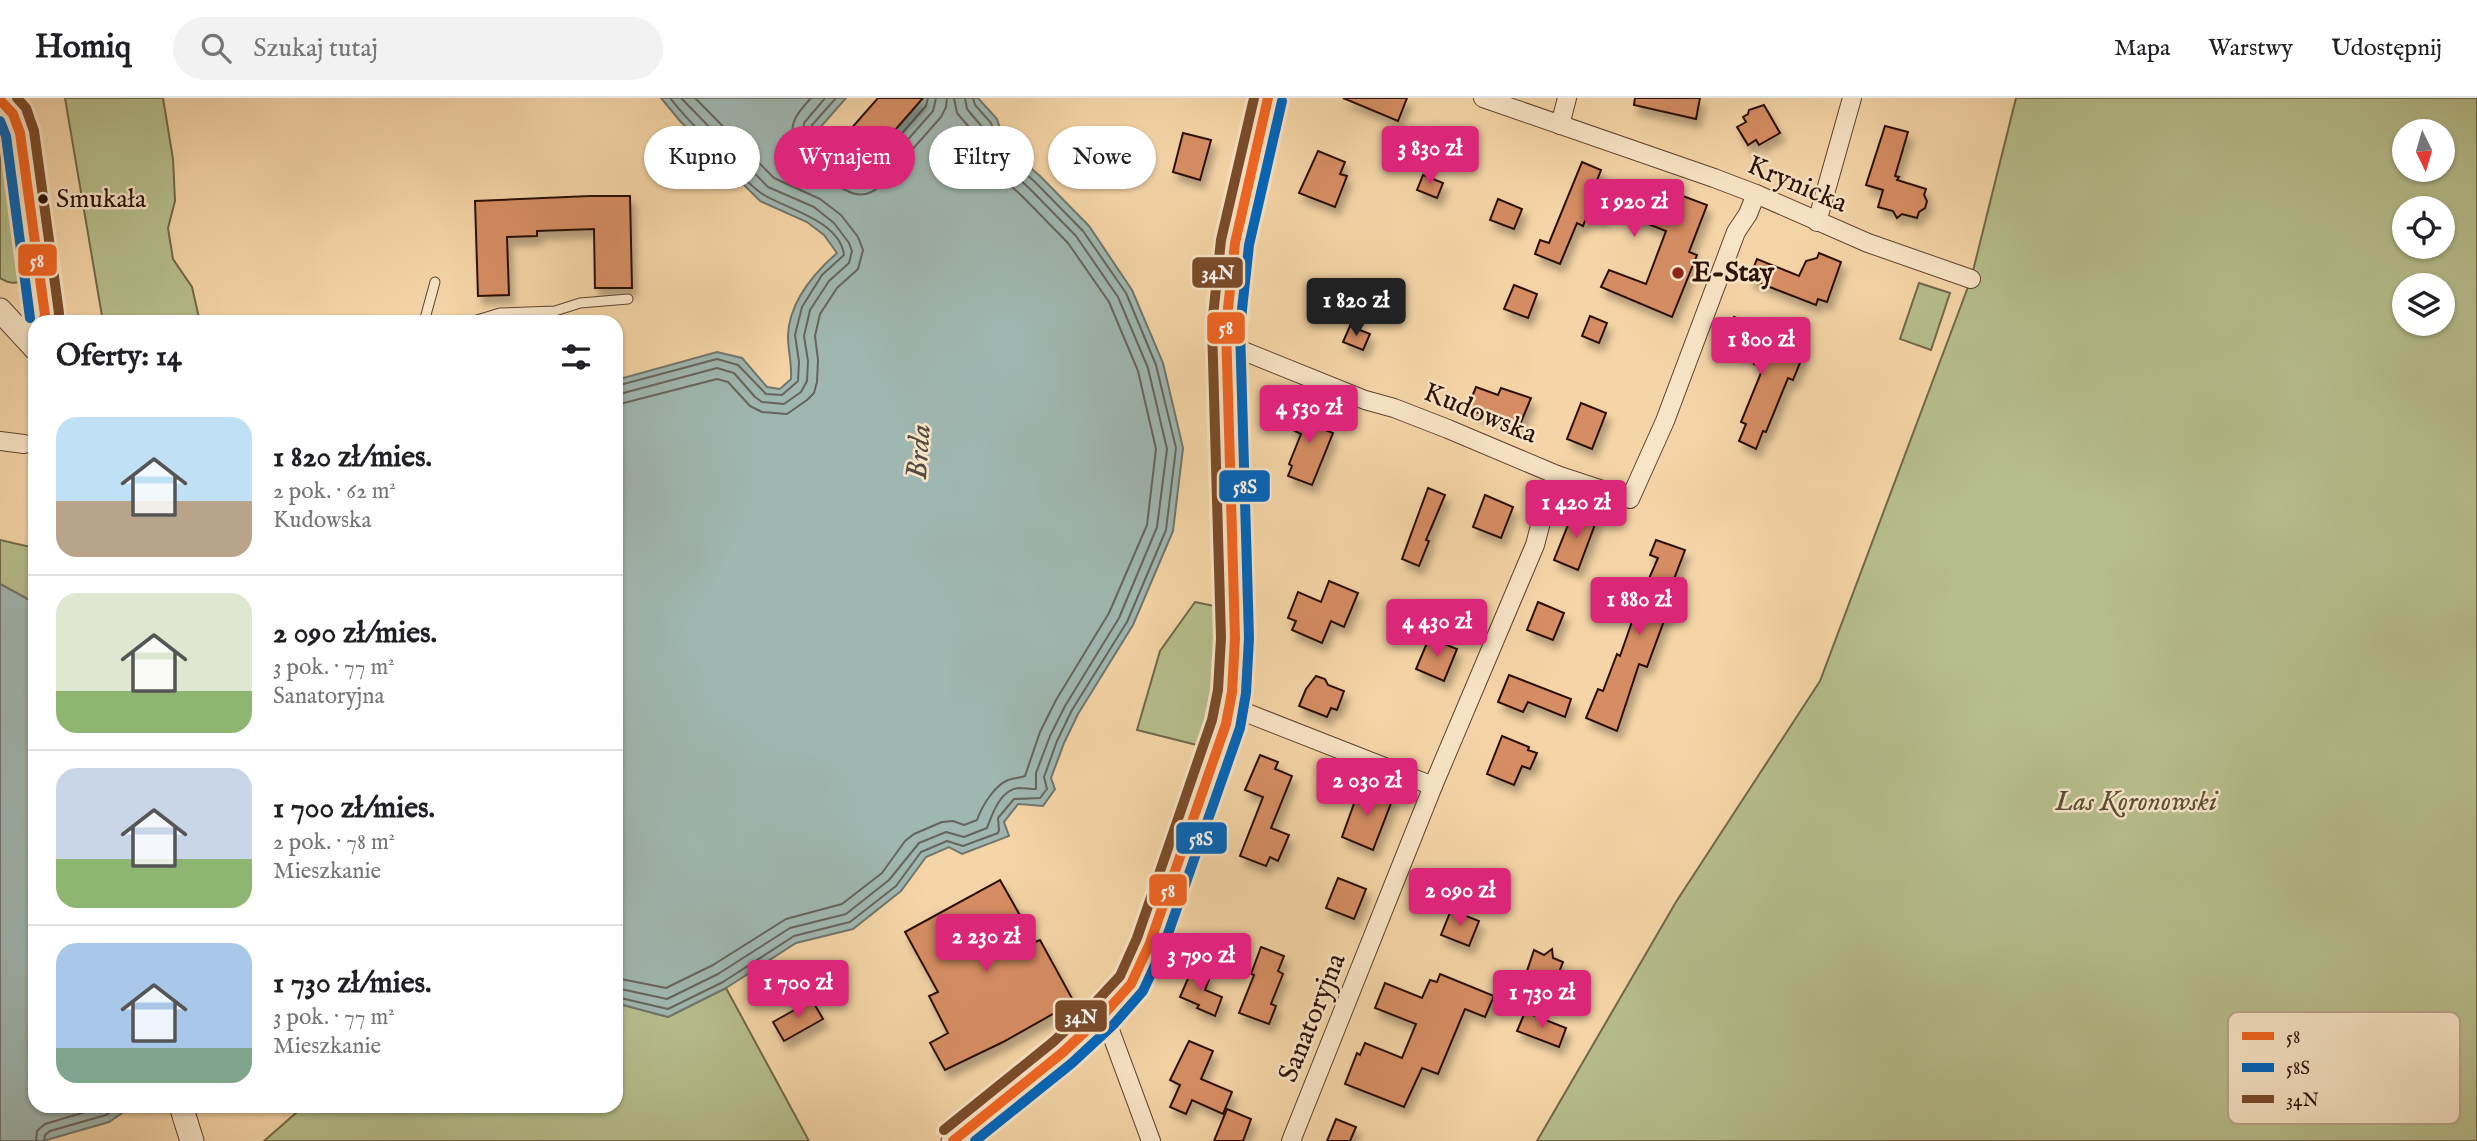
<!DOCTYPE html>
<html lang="pl">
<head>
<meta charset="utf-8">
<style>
  :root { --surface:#fff; --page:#f2f2f2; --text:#202124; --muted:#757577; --line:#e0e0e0; --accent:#db2777 }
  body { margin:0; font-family:"IM FELL English",serif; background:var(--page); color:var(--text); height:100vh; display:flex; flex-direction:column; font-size:26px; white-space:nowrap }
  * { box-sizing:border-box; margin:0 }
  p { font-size:23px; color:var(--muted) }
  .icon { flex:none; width:38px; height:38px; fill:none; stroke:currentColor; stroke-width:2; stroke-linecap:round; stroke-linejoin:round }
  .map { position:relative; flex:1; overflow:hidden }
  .details { position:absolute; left:28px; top:217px; width:595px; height:798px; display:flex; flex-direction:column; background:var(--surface); border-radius:21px; box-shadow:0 2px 5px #0004 }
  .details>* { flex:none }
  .banner { position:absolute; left:644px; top:28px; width:665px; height:63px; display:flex; gap:14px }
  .needle { width:46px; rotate:175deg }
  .fabs { position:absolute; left:2392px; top:21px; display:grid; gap:14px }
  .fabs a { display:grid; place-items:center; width:63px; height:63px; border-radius:50%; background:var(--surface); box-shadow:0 2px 5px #0004; font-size:35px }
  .price { position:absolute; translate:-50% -60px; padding:0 16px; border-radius:7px; background:var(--accent); color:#fff; font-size:23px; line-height:46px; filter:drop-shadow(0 2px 4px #0008) }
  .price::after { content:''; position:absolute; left:50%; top:42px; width:21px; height:16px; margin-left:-10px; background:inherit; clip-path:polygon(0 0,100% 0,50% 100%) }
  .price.on { background:#222; color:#fff }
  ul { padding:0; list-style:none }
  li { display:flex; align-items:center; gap:21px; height:175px; padding:0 28px }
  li+li { border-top:2px solid var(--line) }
  li span { display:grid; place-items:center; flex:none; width:196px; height:140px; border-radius:21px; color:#555 }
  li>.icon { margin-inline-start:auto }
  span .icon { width:84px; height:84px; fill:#fffc; stroke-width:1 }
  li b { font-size:30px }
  h2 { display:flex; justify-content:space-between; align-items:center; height:84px; padding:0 28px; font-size:30px }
  .chip { padding:0 24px; border-radius:32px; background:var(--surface); box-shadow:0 2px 5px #0004; font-size:24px; line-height:63px }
  .chip.on { background:var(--accent); color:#fff }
  header { display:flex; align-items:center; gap:42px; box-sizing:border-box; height:98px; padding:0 35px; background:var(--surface); border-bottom:2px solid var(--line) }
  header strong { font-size:33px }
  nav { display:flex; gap:38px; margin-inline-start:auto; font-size:24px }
  .search { width:490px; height:63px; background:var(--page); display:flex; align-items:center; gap:18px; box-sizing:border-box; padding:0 24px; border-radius:38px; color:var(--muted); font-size:26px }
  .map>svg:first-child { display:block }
  .green { fill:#b6be8c; stroke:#716849; stroke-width:2; fill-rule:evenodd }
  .water { fill:#9fb7b1; stroke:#71756d; stroke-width:2 }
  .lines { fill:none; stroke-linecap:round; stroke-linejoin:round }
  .shore { stroke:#66645c; stroke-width:2 }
  .building { fill:#d68d63; stroke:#2c1106; stroke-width:2; filter:url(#shadow) }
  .service-casing { stroke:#5e422e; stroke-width:11 }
  .minor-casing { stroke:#5e422e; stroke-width:20 }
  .tertiary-casing { stroke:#5e422e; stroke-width:25 }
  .service { stroke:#f8e4c6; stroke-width:9 }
  .minor { stroke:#f8e4c6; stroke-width:18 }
  .tertiary { stroke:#f8e4c6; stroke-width:23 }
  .bus-1-casing { stroke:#f8e4c6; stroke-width:16 }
  .bus-2-casing { stroke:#f8e4c6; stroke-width:16 }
  .bus-3-casing { stroke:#f8e4c6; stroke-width:16 }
  .bus-1 { stroke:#f26522; stroke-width:10 }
  .bus-2 { stroke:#0065bd; stroke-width:10 }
  .bus-3 { stroke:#7a4b2a; stroke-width:10 }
  .bus-dot { fill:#2c1106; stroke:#f8e4c6; stroke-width:2.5 }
  .poi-dot { fill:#8f2418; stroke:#f8e4c6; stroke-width:2.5 }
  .labels { text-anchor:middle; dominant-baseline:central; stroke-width:5; stroke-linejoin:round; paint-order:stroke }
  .bus-label { font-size:26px; fill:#2c1106; stroke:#f8e4c6; text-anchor:start }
  .street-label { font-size:28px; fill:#2c1106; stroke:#f8e4c6 }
  .poi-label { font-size:28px; font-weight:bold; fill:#2c1106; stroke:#f8e4c6; text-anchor:start }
  .park-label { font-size:28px; font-style:italic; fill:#5c4e35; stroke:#f8e4c6 }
  .water-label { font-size:30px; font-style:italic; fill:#544b42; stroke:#f8e4c6 }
  .key { fill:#f8e4c6; stroke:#bba58c; stroke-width:2 }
  .key-label { font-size:19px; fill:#2c1106 }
  .line-badge { stroke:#f8e4c6; stroke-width:2.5 }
  .badge-label { font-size:19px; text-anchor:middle; font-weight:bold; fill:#fff }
</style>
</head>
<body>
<header>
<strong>Homiq</strong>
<div class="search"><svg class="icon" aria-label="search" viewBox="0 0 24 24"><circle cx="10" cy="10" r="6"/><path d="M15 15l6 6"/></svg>Szukaj tutaj</div>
<nav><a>Mapa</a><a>Warstwy</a><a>Udostępnij</a></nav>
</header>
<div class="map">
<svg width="2477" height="1043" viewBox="0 0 2477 1043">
  <defs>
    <filter id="shadow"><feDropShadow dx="4.5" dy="8" stdDeviation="3.5" flood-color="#0004"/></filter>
  </defs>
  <rect width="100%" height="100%" fill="#f5d5a7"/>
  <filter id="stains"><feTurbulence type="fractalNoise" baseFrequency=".00286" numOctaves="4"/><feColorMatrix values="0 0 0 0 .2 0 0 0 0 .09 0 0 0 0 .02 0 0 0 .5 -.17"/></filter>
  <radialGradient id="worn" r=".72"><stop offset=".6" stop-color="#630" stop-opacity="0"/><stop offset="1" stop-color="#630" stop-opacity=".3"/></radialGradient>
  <g class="green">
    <polygon points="65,0 163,0 173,61 175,103 168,130 173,161 192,189 200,224 103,224"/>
    <path d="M2016 0H2477V1043H1537L1676 804 1820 583 1971 181ZM2404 33H2443V72H2404ZM2404 110H2443V149H2404ZM2404 187H2443V226H2404Z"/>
    <path d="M0 17 9 38 7 93 14 135 31 182C18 184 13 188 0 180Z"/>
    <polygon points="1919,185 1950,195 1931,252 1900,241"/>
    <polygon points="0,442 35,450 35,505 0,486"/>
    <polygon points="1195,504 1224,510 1222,587 1216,615 1205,649 1137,632 1160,553"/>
    <polygon points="726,890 809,1043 264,1043 304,1008 616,1008 616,905 668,919"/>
  </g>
  <g class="water">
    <path d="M661 0H846L817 33 860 71 923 0H978L997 21 1006 49 1040 78 1089 128 1132 192 1163 265 1183 350 1173 433 1133 527 1078 616 1064 645 1051 680 1055 691 1043 708 1018 706 1004 724 1009 738 962 756 949 749 926 759 901 793 853 831 796 845 726 890 668 919 616 905V282L717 254 742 260 767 289 780 291 791 281C792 266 788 252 788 238 789 204 813 176 837 155L824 137 807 124 760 103 680 23Z"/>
    <polygon points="0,486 35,505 35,1008 132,1008 109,1024 43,1043 0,1043"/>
  </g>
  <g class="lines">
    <g class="shore">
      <path d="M811 0C798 14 787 26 795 46 804 59 840 94 856 96 866 98 874 94 881 87L941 19 946 9 947 0"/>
      <polyline points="825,0 804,25 803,39 849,82 861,86 874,80 933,13 936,0"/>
      <polyline points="836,0 812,27 811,35 849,71 861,78 867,75 926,8 928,0"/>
      <path d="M616 288 717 261 738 267 766 296 782 297 798 283 799 264 795 237 802 209 822 177 844 157C840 123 787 111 764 97 751 89 739 75 729 64 709 43 688 23 670 0"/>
      <polyline points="616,297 717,270 734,275 755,299 762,304 784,306 801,294 807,283 808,263 804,238 810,212 829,183 849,165 852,153 849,145 834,125 814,109 768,89 681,0"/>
      <polyline points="616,307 717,281 728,284 750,308 762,314 787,316 807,302 814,295 817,284 818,262 815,238 820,216 837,190 858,171 863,152 858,139 841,117 820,101 774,80 695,0"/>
      <path d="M616 880 666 890 713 867 786 821 842 806 882 775 905 743 914 736 942 724 953 723 964 727 977 722C982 708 994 688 1008 682 1014 680 1020 680 1025 678L1040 634 1056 602 1109 515 1147 427 1156 351 1138 273 1109 204 1068 145 1022 98 985 64 974 35 957 15 954 0"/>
      <path d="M616 890 667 901 718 876 790 830 846 816 889 782 919 745 946 734 964 739 987 730C992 717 1000 692 1018 690 1024 690 1030 691 1036 691V675L1050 638 1065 608 1119 520 1157 429 1167 351 1148 270 1118 199 1076 138 1029 90 993 58 983 30 967 11 965 0"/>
      <polyline points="616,899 668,911 723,884 794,838 850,824 896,788 921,754 947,743 963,748 998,735 999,732 998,720 1014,701 1040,700 1047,691 1044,679 1057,643 1072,612 1127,524 1166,432 1176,350 1156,267 1126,195 1083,133 1035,84 1000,53 991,25 975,7 973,0"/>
      <polyline points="36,1043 37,1033 45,1026 105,1008"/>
      <polyline points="44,1043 45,1037 50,1033 106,1017 121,1008"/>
    </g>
  </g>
  <g class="building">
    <polygon points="878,0 923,0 861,71 835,49"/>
    <polygon points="1343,0 1407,0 1398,23"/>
    <polygon points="1635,0 1700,0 1696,21 1634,7"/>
    <polygon points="1764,7 1780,35 1759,47 1756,42 1748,47 1737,29 1746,24 1743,19 1748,16 1749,12"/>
    <polygon points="1885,28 1908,34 1895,78 1899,79 1897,82 1926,91 1924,97 1927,103 1925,110 1919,114 1917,120 1902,116 1897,120 1893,113 1878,109 1883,92 1866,87"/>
    <polygon points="1183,35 1211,42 1200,82 1173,74"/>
    <polygon points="1318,53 1345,64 1340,76 1347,78 1335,109 1299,95"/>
    <polygon points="1582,64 1601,72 1596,85 1613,92 1611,95 1659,113 1667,92 1707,107 1689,154 1697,157 1672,219 1601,189 1609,172 1646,186 1666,133 1606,109 1601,121 1588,115 1583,128 1577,125 1560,166 1535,156 1540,142 1549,145"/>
    <polygon points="1423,77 1443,85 1437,100 1417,92"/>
    <polygon points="590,98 630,98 632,190 595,190 594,131 537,133 537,138 507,139 509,197 478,198 475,103"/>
    <polygon points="1498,101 1522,111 1514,131 1490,122"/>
    <polygon points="1819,155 1841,164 1827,204 1818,201 1816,207 1749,181 1757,161 1799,178 1806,163 1817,160"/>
    <polygon points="1514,187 1537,196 1528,220 1504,211"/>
    <polygon points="1590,218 1607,225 1599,245 1582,238"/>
    <polygon points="1734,219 1764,231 1760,243 1802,260 1793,282 1788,280 1766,334 1763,333 1756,351 1739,343 1746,326 1741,324 1763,270 1754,266 1756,261 1723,248"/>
    <polygon points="1350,228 1370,236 1363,252 1343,244"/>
    <polygon points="1476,289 1498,297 1501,290 1531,300 1519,329 1467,311"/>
    <polygon points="1581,305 1606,315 1592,351 1567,341"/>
    <polygon points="1301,306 1325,316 1320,330 1333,335 1312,387 1288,378 1292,368 1289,366 1301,336 1291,331"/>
    <polygon points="1428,390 1445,397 1426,442 1429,443 1419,468 1402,461"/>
    <polygon points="1485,397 1513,409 1501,440 1473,429"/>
    <polygon points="1574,412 1597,421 1578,472 1554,462"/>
    <polygon points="1656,442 1685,452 1671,489 1679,492 1670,513 1668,512 1647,569 1639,566 1617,633 1586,620 1598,591 1603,593 1617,556 1620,558 1640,501 1658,460 1650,457"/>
    <polygon points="1329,483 1358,495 1344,529 1331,523 1322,545 1292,532 1296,523 1288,520 1298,494 1321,504"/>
    <polygon points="1538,504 1564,515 1553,542 1527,532"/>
    <polygon points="1429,540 1457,551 1444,583 1416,571"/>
    <polygon points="1509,577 1571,601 1565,619 1528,604 1523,614 1498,604"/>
    <polygon points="1316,578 1325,581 1328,587 1344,593 1337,612 1331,610 1327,619 1299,608 1306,591"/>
    <polygon points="1502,638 1529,649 1528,652 1537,655 1530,671 1522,668 1514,687 1487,676"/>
    <polygon points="1260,657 1278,664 1275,671 1292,678 1271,730 1289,737 1278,763 1270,759 1266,768 1240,758 1263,699 1245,692"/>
    <polygon points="1360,689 1393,700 1373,752 1342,739"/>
    <polygon points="1338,780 1366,791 1354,821 1326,810"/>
    <polygon points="1000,782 1035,844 1040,842 1074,904 1003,944 945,972 930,945 948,935 929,898 938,894 905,834"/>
    <polygon points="1451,812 1479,823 1469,848 1441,837"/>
    <polygon points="1261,849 1284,858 1278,873 1283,876 1271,906 1276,908 1269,926 1239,915 1254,877 1251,876"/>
    <polygon points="1552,851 1553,860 1563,864 1553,889 1549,887 1545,897 1522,888 1534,852 1544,857"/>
    <polygon points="1192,871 1210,879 1205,892 1222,899 1215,918 1197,910 1199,907 1180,899"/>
    <polygon points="1440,876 1494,898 1485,919 1465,911 1438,976 1422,970 1404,1009 1345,986 1357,955 1360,957 1365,945 1402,960 1416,926 1375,910 1385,885 1422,900 1430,882 1437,884"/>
    <polygon points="812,902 823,921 784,943 773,924"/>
    <polygon points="1525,914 1566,930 1559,949 1517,933"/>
    <polygon points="1189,943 1213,953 1201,981 1232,994 1223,1016 1192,1002 1186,1016 1170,1009 1180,987 1170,982"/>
    <polygon points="1227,1011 1251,1021 1243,1043 1214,1043"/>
    <polygon points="1336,1021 1356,1029 1350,1043 1327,1043"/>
  </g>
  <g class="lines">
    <g class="service-casing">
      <g id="service">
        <polyline points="0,2 13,16 20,35 41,187 45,217 43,224"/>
        <polyline points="424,224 435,184"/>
        <polyline points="470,224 500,215 555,213 580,205 628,201"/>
      </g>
    </g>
    <g class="minor-casing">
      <g id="minor">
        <polyline points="1483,0 1714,80 1756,96 1868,145 1971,181"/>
        <polyline points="1560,27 1567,0"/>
        <polyline points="1817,124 1852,0"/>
        <polyline points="1226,246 1365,302 1394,310 1448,331 1557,377"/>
        <polyline points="0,343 24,346"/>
        <polyline points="1229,608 1433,688"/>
        <polyline points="1104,916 1151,1043"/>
        <polyline points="1291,1043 1433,688 1535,447 1547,401 1557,377 1630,401 1665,323 1736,134 1748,116 1756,96"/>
      </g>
    </g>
    <g class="tertiary-casing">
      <g id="tertiary">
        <polyline points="0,212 35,250"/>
        <polyline points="181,1008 192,1043"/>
        <polyline points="953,1043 1062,955 1104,916 1131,886 1139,872 1150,845 1226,626 1232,594 1235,540 1226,229 1235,145 1268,0"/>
      </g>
    </g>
    <use href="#service" class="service"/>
    <use href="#minor" class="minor"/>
    <use href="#tertiary" class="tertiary"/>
    <g class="bus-1-casing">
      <g id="bus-1">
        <polyline points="0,2 13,16 20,35 45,217 43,224"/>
        <polyline points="953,1043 1062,955 1104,916 1131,886 1150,845 1226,626 1232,594 1235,540 1226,229 1235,145 1268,0"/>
      </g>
    </g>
    <g class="bus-2-casing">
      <g id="bus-2">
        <polyline points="0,23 6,38 30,220"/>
        <polyline points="975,1043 1072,965 1114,926 1143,893 1163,850 1240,630 1246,595 1249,540 1240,230 1249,147 1282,3"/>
      </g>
    </g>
    <g class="bus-3-casing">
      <g id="bus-3">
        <polyline points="17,0 26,10 34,33 59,215 58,224"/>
        <polyline points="944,1032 1053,944 1094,906 1120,878 1137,840 1212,622 1218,592 1221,540 1212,228 1221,142 1254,0"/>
      </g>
    </g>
    <use href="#bus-1" class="bus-1"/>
    <use href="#bus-2" class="bus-2"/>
    <use href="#bus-3" class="bus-3"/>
  </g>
  <circle class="bus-dot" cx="43" cy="101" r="6"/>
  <circle class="poi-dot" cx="1678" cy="175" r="7"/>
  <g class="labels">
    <g class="bus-label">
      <text x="56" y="101">Smukała</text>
    </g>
    <g class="street-label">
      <text transform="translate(1797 87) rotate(23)">Krynicka</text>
      <text transform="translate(1480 316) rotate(22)">Kudowska</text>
      <text transform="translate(1313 920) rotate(-68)">Sanatoryjna</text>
    </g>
    <g class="poi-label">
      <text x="1692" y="175">E-Stay</text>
    </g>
    <g class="park-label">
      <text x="2136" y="704">Las Koronowski</text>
    </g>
    <g class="water-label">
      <text transform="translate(920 354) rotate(-86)">Brda</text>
    </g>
  </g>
  <rect x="2228" y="914" width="232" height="112" rx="10" class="key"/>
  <rect x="2242" y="934" width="32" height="8" fill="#f26522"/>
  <rect x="2242" y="965" width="32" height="9" fill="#0065bd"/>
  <rect x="2242" y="997" width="32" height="8" fill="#7a4b2a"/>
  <g class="key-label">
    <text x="2286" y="945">58</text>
    <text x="2286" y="976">58S</text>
    <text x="2286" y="1008">34N</text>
  </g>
  <g class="line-badge">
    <rect x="17" y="145" width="41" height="34" rx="7" fill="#f26522"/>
    <rect x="1191" y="158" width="53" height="33" rx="7" fill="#7a4b2a"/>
    <rect x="1206" y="213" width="40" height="34" rx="7" fill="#f26522"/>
    <rect x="1218" y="371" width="53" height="34" rx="7" fill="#0065bd"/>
    <rect x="1175" y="723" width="53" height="34" rx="7" fill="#0065bd"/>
    <rect x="1148" y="775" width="40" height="34" rx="7" fill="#f26522"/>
    <rect x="1054" y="901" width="54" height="34" rx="7" fill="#7a4b2a"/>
  </g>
  <g class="badge-label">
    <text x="37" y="169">58</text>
    <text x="1218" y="181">34N</text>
    <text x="1226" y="236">58</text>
    <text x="1245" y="395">58S</text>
    <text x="1201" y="747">58S</text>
    <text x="1168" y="799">58</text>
    <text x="1081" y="925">34N</text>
  </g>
  <rect width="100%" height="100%" filter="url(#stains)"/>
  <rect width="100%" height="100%" fill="url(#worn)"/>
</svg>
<div class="fabs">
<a><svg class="needle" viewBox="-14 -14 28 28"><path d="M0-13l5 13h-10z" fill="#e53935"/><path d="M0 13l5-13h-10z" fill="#757577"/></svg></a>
<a><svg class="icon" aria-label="locate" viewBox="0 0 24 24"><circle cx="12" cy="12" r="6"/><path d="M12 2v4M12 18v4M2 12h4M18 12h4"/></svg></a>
<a><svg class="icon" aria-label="layers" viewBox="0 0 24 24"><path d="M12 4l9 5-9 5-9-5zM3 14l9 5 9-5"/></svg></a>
</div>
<b class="price" style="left:1430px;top:88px">3 830 zł</b>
<b class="price" style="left:1634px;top:141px">1 920 zł</b>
<b class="price on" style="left:1356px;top:240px">1 820 zł</b>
<b class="price" style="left:1761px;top:279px">1 800 zł</b>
<b class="price" style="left:1309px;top:347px">4 530 zł</b>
<b class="price" style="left:1576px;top:442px">1 420 zł</b>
<b class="price" style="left:1639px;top:539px">1 880 zł</b>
<b class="price" style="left:1437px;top:561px">4 430 zł</b>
<b class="price" style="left:1367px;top:720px">2 030 zł</b>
<b class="price" style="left:1460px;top:830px">2 090 zł</b>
<b class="price" style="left:986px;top:876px">2 230 zł</b>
<b class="price" style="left:1201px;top:895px">3 790 zł</b>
<b class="price" style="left:798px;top:922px">1 700 zł</b>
<b class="price" style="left:1542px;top:932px">1 730 zł</b>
<div class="banner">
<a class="chip">Kupno</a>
<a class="chip on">Wynajem</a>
<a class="chip">Filtry</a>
<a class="chip">Nowe</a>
</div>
<section class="details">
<h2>Oferty: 14<svg class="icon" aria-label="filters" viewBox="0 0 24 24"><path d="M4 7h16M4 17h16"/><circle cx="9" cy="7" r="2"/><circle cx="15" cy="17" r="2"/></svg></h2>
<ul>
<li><span style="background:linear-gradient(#bfe0f5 60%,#b9a48a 0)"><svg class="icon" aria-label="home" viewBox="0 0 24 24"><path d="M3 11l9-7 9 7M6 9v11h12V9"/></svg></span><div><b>1 820 zł/mies.</b><p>2 pok. · 62 m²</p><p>Kudowska</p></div></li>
<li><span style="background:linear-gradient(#dfe7d0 70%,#8fb573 0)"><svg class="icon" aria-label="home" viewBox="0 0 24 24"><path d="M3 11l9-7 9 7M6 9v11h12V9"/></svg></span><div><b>2 090 zł/mies.</b><p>3 pok. · 77 m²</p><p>Sanatoryjna</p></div></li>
<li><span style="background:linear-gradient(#c9d6e8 65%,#8fb573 0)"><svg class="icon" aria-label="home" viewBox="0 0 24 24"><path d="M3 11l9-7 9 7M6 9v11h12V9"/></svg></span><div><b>1 700 zł/mies.</b><p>2 pok. · 78 m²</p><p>Mieszkanie</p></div></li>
<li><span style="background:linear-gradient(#a9c7e8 75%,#7fa58c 0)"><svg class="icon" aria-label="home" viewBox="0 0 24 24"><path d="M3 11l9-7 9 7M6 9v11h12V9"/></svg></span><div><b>1 730 zł/mies.</b><p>3 pok. · 77 m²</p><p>Mieszkanie</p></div></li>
</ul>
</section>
</div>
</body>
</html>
